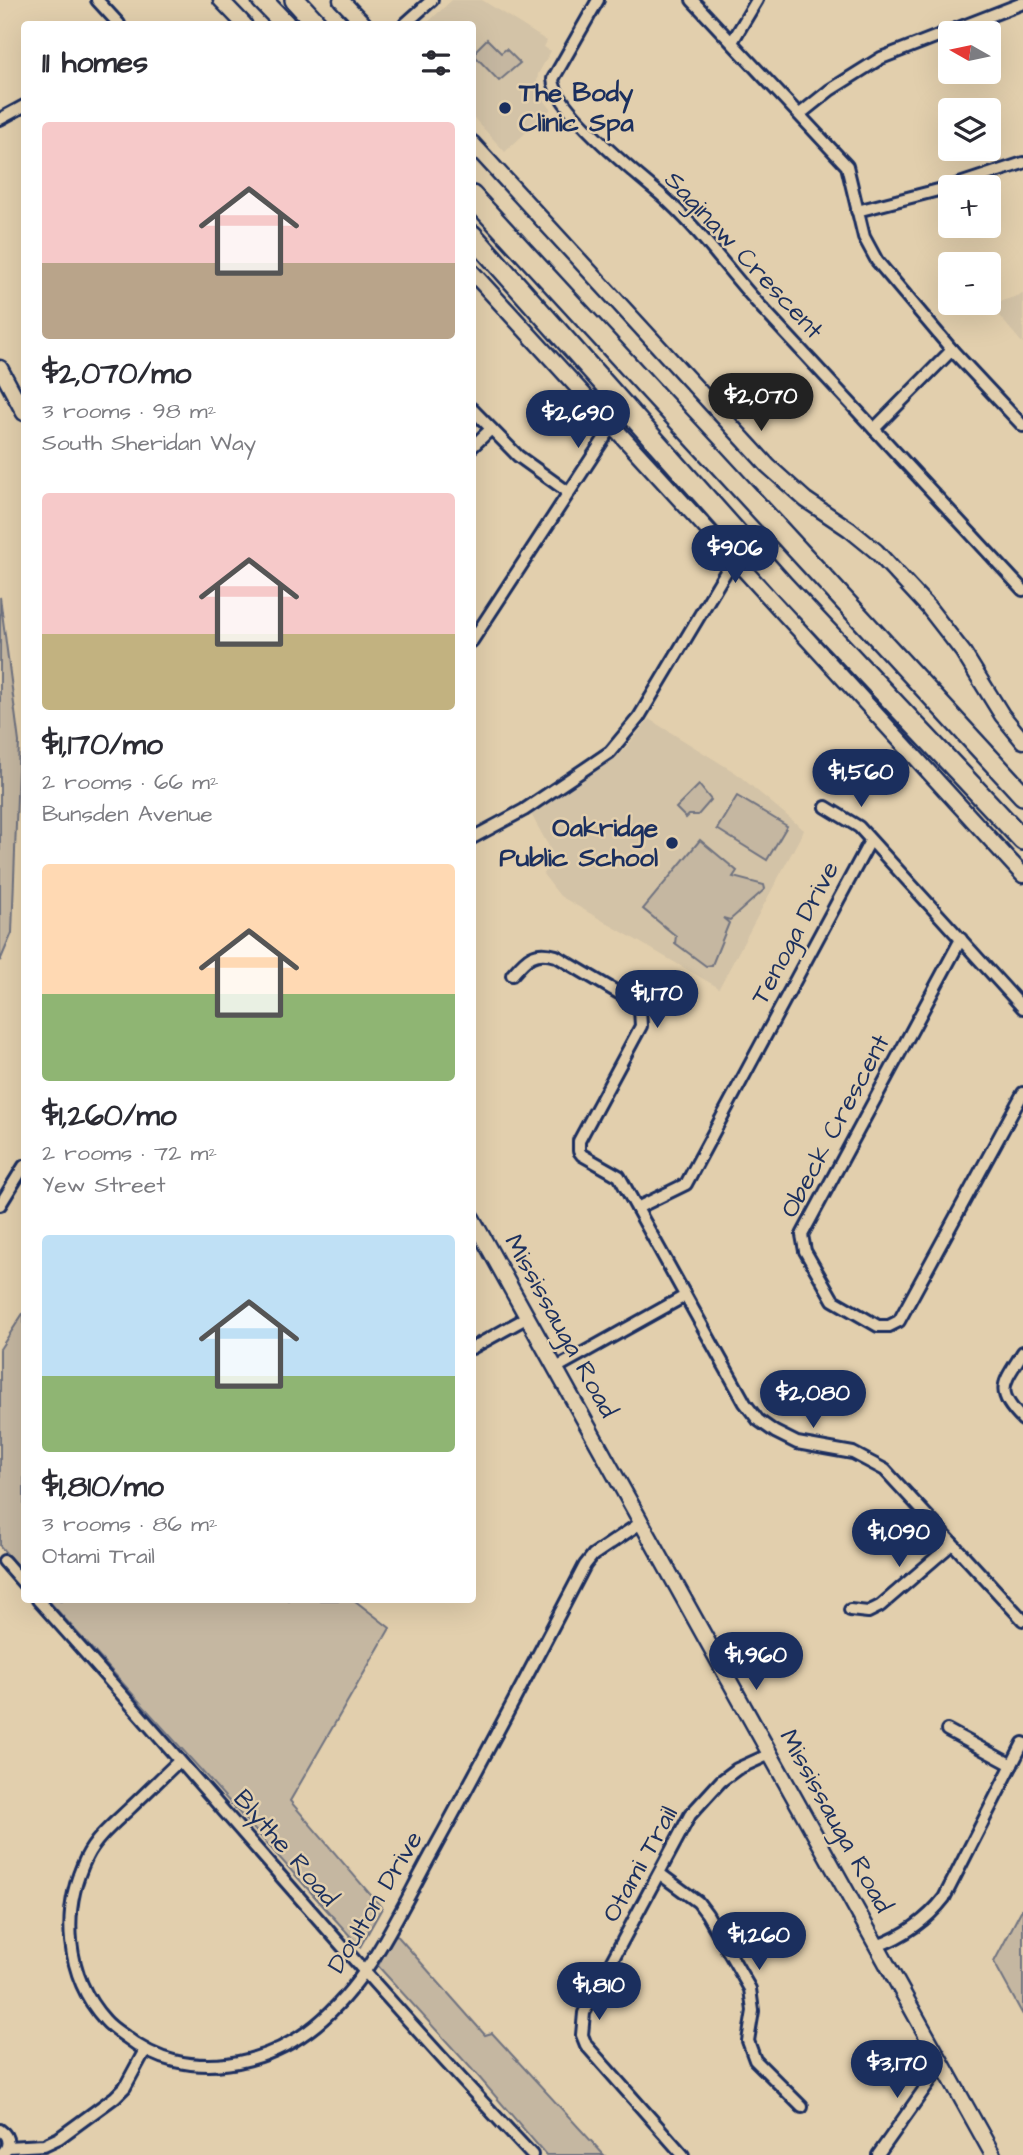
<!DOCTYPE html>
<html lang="en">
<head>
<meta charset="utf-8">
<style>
  :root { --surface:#fff; --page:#f7f7f7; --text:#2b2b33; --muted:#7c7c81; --accent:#1b2f5e }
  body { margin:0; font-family:"Architects Daughter",sans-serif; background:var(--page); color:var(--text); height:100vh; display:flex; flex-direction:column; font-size:26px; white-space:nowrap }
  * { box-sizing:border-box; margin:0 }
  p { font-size:23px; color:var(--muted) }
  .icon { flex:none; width:38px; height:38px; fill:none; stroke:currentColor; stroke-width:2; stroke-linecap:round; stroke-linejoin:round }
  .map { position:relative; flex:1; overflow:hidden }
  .sheet { position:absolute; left:21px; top:21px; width:455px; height:1582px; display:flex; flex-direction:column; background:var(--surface); border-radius:7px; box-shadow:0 7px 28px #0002 }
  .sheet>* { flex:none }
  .needle { width:46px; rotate:279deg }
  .controls { position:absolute; left:938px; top:21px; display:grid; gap:14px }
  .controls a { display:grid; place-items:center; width:63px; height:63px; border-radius:7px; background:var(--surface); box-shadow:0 7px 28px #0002; font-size:35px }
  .price { position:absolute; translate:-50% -60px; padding:0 16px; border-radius:24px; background:var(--accent); color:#fff; font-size:23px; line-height:46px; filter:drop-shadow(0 2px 4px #0008) }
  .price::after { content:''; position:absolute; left:50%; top:42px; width:21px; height:16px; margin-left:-10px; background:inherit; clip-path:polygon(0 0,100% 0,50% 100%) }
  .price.current { background:#222; color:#fff }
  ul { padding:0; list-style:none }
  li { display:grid; align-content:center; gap:14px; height:371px; padding:0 21px }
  li span { display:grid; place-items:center; height:217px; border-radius:7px; color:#555 }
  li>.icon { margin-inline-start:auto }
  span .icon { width:126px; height:126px; fill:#fffc; stroke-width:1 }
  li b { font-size:30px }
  h2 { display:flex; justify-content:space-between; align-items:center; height:84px; padding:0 21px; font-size:30px }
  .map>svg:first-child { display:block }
  .built { fill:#d3c3a7 }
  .green { fill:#c5b7a1; stroke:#707380; stroke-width:2 }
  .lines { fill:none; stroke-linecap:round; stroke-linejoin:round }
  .street-casing { stroke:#1b2f5e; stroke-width:16 }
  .secondary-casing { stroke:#1b2f5e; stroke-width:19 }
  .highway-casing { stroke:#1b2f5e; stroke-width:24 }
  .street { stroke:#e2cfad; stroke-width:10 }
  .secondary { stroke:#e2cfad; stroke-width:14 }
  .highway { stroke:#e2cfad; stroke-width:19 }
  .poi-dot { fill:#1b2f5e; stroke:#e2cfad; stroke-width:2.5 }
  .labels { text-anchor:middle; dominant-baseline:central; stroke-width:5; stroke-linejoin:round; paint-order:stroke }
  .poi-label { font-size:26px; font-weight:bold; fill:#1b2f5e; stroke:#e2cfad; text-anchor:start }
  .street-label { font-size:26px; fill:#1b2f5e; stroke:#e2cfad }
</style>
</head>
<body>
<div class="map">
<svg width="1023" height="2155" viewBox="0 0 1023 2155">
  <rect width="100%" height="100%" fill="#e2cfad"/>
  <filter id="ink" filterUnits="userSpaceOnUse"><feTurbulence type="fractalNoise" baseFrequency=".0143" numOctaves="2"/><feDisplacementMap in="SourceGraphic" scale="14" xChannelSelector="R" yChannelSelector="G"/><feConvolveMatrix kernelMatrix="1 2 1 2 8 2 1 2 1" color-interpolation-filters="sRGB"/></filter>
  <g filter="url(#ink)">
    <g class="built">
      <polygon points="452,0 482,0 547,41 544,47 551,51 538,74 537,83 540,95 551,109 505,152 473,117 472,24 426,24"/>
      <polygon points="1023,294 1023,344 990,305"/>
      <polygon points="649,719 736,773 804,830 719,988 560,896 543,874 554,856 531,814 624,750"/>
    </g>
    <g class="green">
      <polygon points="487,39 501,53 506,49 520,63 499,81 476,57 476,50"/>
      <polygon points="0,597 19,742 12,933 0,961"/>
      <polygon points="699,785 711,800 698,815 689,815 686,818 676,808"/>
      <polygon points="737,796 787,826 767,860 717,829"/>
      <polygon points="700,840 737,871 733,877 764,885 765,889 730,920 723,918 729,923 712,965 706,966 675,943 676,936 643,909"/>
      <polygon points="24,1312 24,1574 0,1546 0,1349"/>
      <polygon points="48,1600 354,1600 390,1628 290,1801 382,1908 360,1947"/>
      <polygon points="1023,1907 1023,2015 994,1962"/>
      <polygon points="394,1932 485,2035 492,2033 604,2155 546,2155 478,2076 378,1966"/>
    </g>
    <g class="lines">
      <g class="street-casing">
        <g id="street">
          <polyline points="97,0 119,24"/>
          <path d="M598 0 553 79C554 107 637 175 660 194 699 228 728 271 763 309 850 403 936 496 1023 590"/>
          <polyline points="692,0 847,166 864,237 877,261 952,350 1023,426"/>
          <polyline points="405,24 432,0"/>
          <polyline points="732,42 757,0"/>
          <polyline points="800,114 830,90 881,58 1023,3"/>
          <polyline points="0,119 24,106"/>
          <polyline points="950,187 1023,163"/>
          <polyline points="857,211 950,187"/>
          <polyline points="472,409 518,456 568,492"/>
          <polyline points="874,429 952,350"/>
          <polyline points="472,447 491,429"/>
          <polyline points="472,641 613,425"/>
          <polyline points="826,807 859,827 1023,1008"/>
          <polyline points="472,838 524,810 610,752 639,717 734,558"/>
          <polyline points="961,939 802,1235 805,1251 833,1300 878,1326 889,1326 899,1321 1023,1093"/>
          <path d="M512 975C526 959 533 949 556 956L634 1002 640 1009 641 1026 579 1141V1151L582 1155 619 1176 745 1403 758 1420 775 1432 797 1443 853 1453 885 1470 1023 1620"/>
          <polyline points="0,1205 24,1166"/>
          <polyline points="637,1208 686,1184 870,841"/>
          <polyline points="472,1348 528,1317"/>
          <path d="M1023 1352C1004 1383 993 1390 1023 1420"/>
          <polyline points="556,1368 685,1296"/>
          <polyline points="4,1561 24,1584"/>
          <path d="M38 1600C203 1784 362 1975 532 2155"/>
          <polyline points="850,1610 868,1612 880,1606 952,1544"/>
          <polyline points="947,1730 1012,1765"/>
          <path d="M179 1761C162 1777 145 1794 128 1810 113 1824 95 1839 86 1858 61 1910 65 1976 105 2020 111 2027 119 2032 126 2037 140 2048 157 2057 174 2061 224 2073 277 2057 316 2025 371 1980 399 1912 433 1851 485 1757 535 1661 585 1565L593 1555 642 1522"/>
          <polyline points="660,1874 698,1902 707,1914 750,1989 753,2011 748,2041 755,2060 802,2107"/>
          <path d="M877 1946C904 1936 927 1920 944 1898L1023 1743"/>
          <path d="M0 2130C10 2137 10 2148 0 2155"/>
          <polyline points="7,2147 44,2145 59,2138 115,2097 125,2087 145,2050"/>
          <polyline points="683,2155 586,2045 582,2035 584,2013 690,1815 721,1781 737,1769 770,1754"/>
          <polyline points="878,2155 942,2064"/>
        </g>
      </g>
      <g class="secondary-casing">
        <g id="secondary">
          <polyline points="221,0 244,24"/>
          <polyline points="341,0 364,24"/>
          <polyline points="472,143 768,466 806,500 849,529 876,551 928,607 963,652 1002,715 1023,741"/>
          <polyline points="472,272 1023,875"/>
          <polyline points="0,368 24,413"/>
          <polyline points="472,1218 993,2155"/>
        </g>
      </g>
      <g class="highway-casing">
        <g id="highway">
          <polyline points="262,0 285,24"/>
          <polyline points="295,0 317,24"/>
          <polyline points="472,196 1023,795"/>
          <polyline points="472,235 783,585 1023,840"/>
        </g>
      </g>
      <use href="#street" class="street"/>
      <use href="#secondary" class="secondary"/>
      <use href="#highway" class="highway"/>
    </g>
  </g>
  <g class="poi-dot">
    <circle cx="505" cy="108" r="7"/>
    <circle cx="672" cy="843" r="7"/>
  </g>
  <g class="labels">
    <g class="poi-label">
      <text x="519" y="93">The Body<tspan x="519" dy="30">Clinic Spa</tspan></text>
      <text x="658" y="828" text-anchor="end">Oakridge<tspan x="658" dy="30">Public School</tspan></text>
    </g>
    <g class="street-label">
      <text transform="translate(744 255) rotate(47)">Saginaw Crescent</text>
      <text transform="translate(795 933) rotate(-62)">Tenoga Drive</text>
      <text transform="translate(835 1126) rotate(-62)">Obeck Crescent</text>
      <text transform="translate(561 1326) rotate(61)">Mississauga Road</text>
      <text transform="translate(836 1821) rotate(61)">Mississauga Road</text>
      <text transform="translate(286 1848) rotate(49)">Blythe Road</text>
      <text transform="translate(640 1864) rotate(-61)">Otami Trail</text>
      <text transform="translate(375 1902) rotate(-59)">Doulton Drive</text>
    </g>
  </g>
</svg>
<div class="controls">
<a><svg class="needle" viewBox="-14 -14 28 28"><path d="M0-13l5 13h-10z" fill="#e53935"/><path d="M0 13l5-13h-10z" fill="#7c7c81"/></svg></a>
<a><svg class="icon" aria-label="layers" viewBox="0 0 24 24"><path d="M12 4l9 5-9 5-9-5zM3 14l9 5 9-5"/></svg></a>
<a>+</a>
<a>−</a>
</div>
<b class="price current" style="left:761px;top:433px">$2,070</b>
<b class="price" style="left:578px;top:450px">$2,690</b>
<b class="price" style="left:735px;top:585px">$906</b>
<b class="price" style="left:861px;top:809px">$1,560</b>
<b class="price" style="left:657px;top:1030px">$1,170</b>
<b class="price" style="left:813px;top:1430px">$2,080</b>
<b class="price" style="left:899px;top:1569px">$1,090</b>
<b class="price" style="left:756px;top:1692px">$1,960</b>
<b class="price" style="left:759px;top:1972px">$1,260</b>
<b class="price" style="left:599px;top:2022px">$1,810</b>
<b class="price" style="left:897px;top:2100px">$3,170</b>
<section class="sheet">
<h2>11 homes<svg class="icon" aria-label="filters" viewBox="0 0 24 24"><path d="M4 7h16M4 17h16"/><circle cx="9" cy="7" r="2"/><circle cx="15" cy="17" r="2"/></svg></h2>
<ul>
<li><span style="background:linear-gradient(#f6c9c9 65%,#b9a48a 0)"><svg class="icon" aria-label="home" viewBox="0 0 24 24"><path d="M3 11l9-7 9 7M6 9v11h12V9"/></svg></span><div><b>$2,070/mo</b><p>3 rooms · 98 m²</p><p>South Sheridan Way</p></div></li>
<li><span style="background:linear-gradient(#f6c9c9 65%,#c2b280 0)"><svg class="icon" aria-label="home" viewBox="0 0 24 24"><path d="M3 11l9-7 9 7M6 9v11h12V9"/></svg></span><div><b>$1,170/mo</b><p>2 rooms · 66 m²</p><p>Bunsden Avenue</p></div></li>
<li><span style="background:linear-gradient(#ffd9b3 60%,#8fb573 0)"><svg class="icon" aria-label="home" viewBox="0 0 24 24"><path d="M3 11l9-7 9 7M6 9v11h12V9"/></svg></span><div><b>$1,260/mo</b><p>2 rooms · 72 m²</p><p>Yew Street</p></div></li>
<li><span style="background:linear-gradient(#bfe0f5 65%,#8fb573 0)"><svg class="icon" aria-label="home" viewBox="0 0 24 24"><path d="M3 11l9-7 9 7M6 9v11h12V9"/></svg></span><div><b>$1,810/mo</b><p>3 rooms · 86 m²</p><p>Otami Trail</p></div></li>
</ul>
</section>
</div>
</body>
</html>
